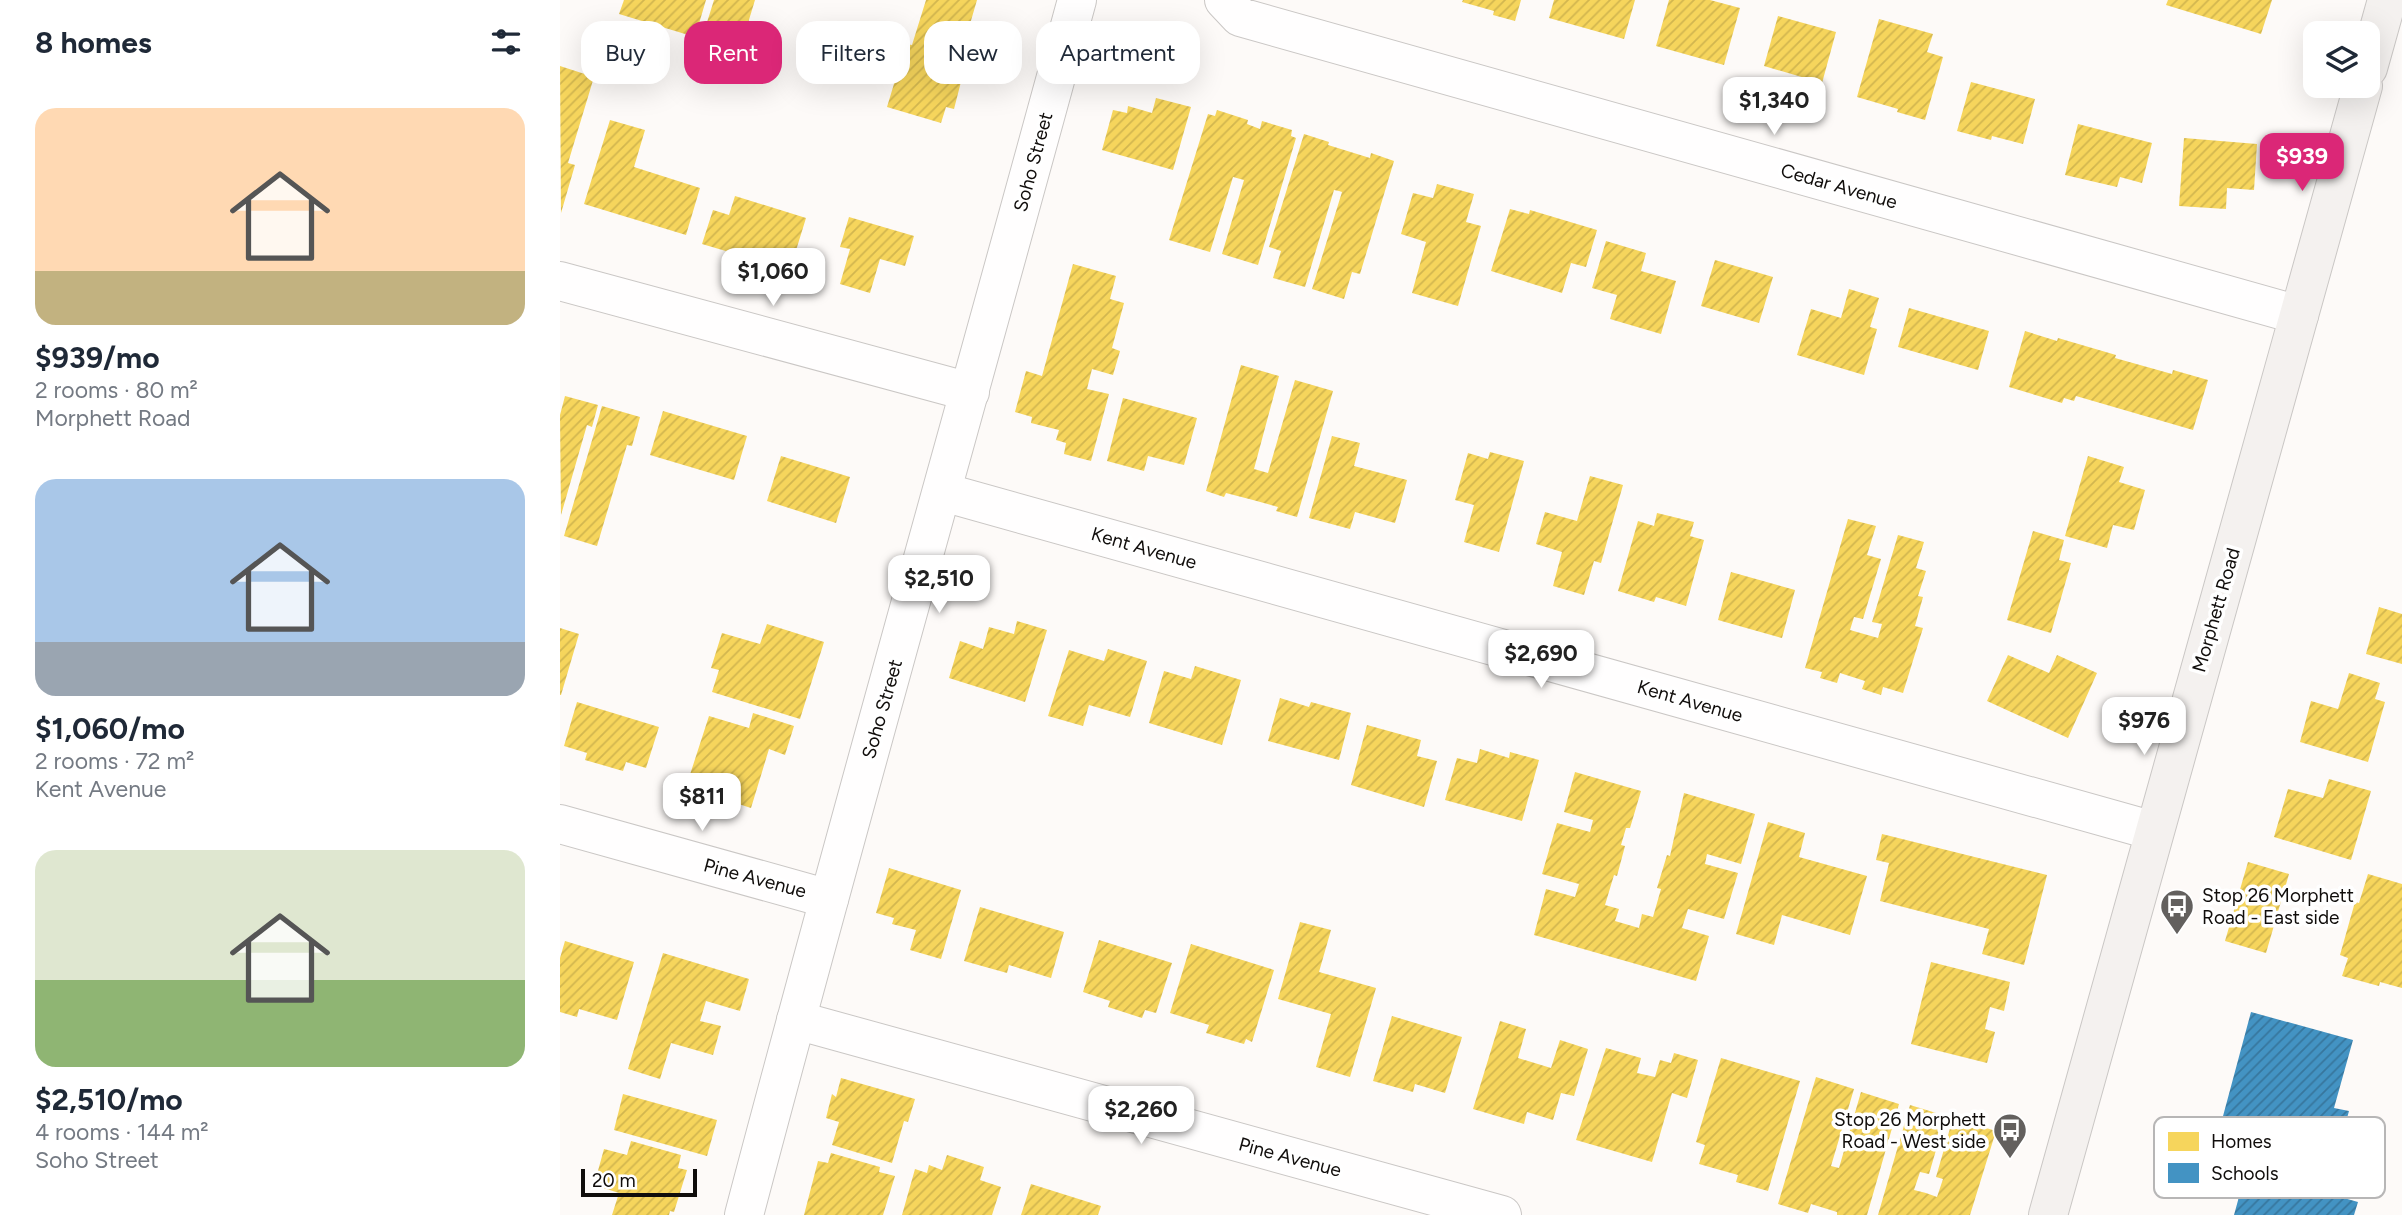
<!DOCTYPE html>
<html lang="en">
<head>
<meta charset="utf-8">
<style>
  :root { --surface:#fff; --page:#f6f6f7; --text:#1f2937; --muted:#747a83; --accent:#db2777 }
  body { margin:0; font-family:Figtree,sans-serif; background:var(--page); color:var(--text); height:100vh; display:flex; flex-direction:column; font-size:26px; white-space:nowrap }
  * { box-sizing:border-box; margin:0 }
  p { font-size:23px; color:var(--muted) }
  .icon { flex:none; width:38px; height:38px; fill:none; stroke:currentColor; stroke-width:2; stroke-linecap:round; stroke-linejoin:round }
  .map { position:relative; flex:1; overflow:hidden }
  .details { display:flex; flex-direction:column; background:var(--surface); width:560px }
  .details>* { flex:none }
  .banner { position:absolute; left:21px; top:21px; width:665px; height:63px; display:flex; gap:14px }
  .tools { position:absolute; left:1743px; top:21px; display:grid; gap:14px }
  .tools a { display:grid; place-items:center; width:77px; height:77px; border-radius:14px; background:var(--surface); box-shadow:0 7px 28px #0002; font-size:35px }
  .scale { position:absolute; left:21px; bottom:18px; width:116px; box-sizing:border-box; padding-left:7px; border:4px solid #100d0b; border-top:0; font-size:19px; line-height:24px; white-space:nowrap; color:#100d0b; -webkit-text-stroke:5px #fff; paint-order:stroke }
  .price { position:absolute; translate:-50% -60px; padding:0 16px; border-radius:14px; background:#fff; color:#222; font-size:23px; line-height:46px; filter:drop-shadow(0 2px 4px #0008) }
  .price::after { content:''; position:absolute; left:50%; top:42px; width:21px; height:16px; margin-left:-10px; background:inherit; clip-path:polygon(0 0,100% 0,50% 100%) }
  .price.selected { background:var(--accent); color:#fff }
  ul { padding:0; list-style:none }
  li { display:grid; align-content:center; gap:14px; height:371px; padding:0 35px }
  li span { display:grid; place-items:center; height:217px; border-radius:21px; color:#555 }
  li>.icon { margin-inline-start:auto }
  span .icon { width:126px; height:126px; fill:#fffc; stroke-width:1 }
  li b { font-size:30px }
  h2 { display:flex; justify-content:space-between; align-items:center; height:84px; padding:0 35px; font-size:30px }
  .chip { padding:0 24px; border-radius:21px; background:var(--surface); box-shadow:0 7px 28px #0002; font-size:24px; line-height:63px }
  .chip.selected { background:var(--accent); color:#fff }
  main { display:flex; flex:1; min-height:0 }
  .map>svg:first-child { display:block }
  .homes { fill:url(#homes-hatch) }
  .schools { fill:url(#schools-hatch) }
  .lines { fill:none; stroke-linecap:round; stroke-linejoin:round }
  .minor-casing { stroke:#cac7c5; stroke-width:40 }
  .secondary-casing { stroke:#cac7c5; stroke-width:40 }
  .minor { stroke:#fffefe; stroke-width:38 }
  .secondary { stroke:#f4f1ef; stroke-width:38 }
  .labels { text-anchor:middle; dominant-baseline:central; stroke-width:7; stroke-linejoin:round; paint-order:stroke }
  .street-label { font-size:19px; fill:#100d0b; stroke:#fff }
  .poi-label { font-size:19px; fill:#100d0b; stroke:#fff; text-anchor:start }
  .key { fill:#fff; stroke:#b7b6b6; stroke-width:2 }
  .key-label { font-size:19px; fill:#100d0b }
</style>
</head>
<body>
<main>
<section class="details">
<h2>8 homes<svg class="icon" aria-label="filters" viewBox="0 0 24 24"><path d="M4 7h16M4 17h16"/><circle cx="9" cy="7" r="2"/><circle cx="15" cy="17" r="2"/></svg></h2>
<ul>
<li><span style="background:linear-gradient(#ffd9b3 75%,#c2b280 0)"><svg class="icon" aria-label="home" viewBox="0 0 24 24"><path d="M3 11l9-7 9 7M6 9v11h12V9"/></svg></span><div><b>$939/mo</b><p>2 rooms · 80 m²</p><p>Morphett Road</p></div></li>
<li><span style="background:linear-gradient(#a9c7e8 75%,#9aa5b1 0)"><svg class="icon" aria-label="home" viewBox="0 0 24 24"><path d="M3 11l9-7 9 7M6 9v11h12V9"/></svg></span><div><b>$1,060/mo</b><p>2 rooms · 72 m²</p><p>Kent Avenue</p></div></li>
<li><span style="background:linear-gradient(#dfe7d0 60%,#8fb573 0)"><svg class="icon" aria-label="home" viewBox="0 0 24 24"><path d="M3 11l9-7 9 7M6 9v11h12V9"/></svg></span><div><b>$2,510/mo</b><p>4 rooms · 144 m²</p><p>Soho Street</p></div></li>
</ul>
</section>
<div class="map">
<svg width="1842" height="1215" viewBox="0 0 1842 1215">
  <defs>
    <pattern id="homes-hatch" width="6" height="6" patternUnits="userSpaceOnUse" patternTransform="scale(1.75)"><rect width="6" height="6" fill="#f6d55c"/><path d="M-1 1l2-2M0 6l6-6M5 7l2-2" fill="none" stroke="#d2b64f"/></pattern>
    <pattern id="schools-hatch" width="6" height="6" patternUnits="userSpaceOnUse" patternTransform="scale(1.75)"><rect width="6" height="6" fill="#4393c3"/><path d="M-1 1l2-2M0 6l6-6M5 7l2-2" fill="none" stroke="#37769d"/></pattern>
  </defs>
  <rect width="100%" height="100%" fill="#fdfaf8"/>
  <g class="homes">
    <polygon points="64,0 146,0 135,37 59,14"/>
    <polygon points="154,0 195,0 181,46 143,35"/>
    <polygon points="366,0 417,0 396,72 403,74 394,109 386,107 381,123 327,107 346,44 352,45"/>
    <polygon points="903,0 961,0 955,21 933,15 934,11 902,2"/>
    <polygon points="994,0 1075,0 1064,39 989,18"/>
    <polygon points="1109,0 1150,0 1180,8 1164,65 1096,46"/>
    <polygon points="1608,0 1712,0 1701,34 1606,5"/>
    <polygon points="1218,16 1276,32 1262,83 1204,66"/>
    <polygon points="1319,19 1373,34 1367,52 1383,57 1365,120 1337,112 1338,109 1297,97"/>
    <polygon points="0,66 34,77 8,163 15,165 1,213"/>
    <polygon points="1411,82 1475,99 1463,144 1432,136 1431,140 1397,131"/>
    <polygon points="596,98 631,107 613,170 542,150 553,110 567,113 568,106 592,113"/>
    <polygon points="657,110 688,120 687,124 700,129 702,121 732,130 731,136 736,138 698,265 662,254 684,180 673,177 650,252 609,240 648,114 655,116"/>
    <polygon points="50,120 85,130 74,167 140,188 126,235 24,204"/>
    <polygon points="1518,124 1592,143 1582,183 1560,177 1557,187 1505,175"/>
    <polygon points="744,134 769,142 768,145 810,158 811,153 834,161 800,274 792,272 784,299 752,289 782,192 779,191 774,190 745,287 713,278 721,251 709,247"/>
    <polygon points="1624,138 1697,144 1694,190 1667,188 1666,209 1619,206"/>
    <polygon points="877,184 914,194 906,222 921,226 898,306 852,293 866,242 841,234 853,193 873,198"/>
    <polygon points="175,196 246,218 230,270 142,244 153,210 169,215"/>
    <polygon points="950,209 969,214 970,210 1037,230 1026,267 1011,263 1002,293 931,271"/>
    <polygon points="289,217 354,236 345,266 320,259 310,293 280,284 290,249 280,247"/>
    <polygon points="1046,241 1086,253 1081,271 1116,281 1101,334 1050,319 1057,295 1032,288"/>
    <polygon points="1155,260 1213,277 1199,323 1141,306"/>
    <polygon points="513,264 556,276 550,299 564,303 552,348 560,351 553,375 532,369 527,389 549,394 531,461 504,454 506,443 496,440 499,430 471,423 472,417 455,412 466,371 482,376"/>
    <polygon points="1289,289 1319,298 1310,327 1317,329 1304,375 1237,355 1251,309 1281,318"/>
    <polygon points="1349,308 1429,331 1418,370 1338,347"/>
    <polygon points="1465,331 1497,341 1498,338 1556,355 1555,358 1612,374 1613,370 1648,380 1633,430 1516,396 1514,401 1504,398 1502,403 1449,387"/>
    <polygon points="681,365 719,376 694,469 708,473 735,380 773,391 737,517 716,511 718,507 693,500 666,493 664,497 646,491"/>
    <polygon points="5,396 38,405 32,427 27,425 1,515 0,415"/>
    <polygon points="563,398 637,418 624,465 588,456 584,471 547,461"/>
    <polygon points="42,406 80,417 72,446 67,445 37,546 4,536"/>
    <polygon points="103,411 187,436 174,480 90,455"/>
    <polygon points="772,436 800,443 794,466 847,480 835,523 795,512 790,529 749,518"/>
    <polygon points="930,452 964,461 939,552 904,542 914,505 895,500 908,453 928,459"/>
    <polygon points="221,456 290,477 276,523 207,501"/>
    <polygon points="1528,456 1564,467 1559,482 1585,490 1574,530 1553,525 1547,548 1505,536"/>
    <polygon points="1030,476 1063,485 1041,563 1034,561 1024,595 993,586 1002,552 976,544 985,512 1017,521"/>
    <polygon points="1097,513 1134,522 1130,536 1144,540 1126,606 1096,597 1094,602 1058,591 1078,521 1094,526"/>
    <polygon points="1288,519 1316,526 1307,555 1321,559 1303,619 1294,617 1290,630 1318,638 1322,624 1312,622 1338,535 1364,542 1356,568 1366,571 1358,596 1363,597 1355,626 1363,628 1343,693 1323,687 1321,695 1302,689 1305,681 1280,673 1277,683 1260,678 1262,672 1245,668"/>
    <polygon points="1473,531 1504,540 1499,560 1511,563 1491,633 1447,620"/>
    <polygon points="1171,572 1235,590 1222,638 1158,620"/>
    <polygon points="1819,607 1842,614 1842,664 1806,654"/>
    <polygon points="457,621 487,630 465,702 389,678 400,641 423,649 429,627 454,634"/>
    <polygon points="207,624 264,642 240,719 152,692 159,670 151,668 162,633 200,644"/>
    <polygon points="0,628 19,634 1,695 0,695"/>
    <polygon points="548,649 587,661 570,717 529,705 523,726 488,716 509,650 544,661"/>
    <polygon points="1448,655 1489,673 1497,655 1537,673 1508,738 1427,701"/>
    <polygon points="635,666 681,680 662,745 589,723 604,671 631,679"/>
    <polygon points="1789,673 1820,683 1815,699 1825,702 1808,762 1740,742 1751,701 1778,709"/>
    <polygon points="720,698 749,707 751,702 791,713 779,760 708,741"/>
    <polygon points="17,702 99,727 86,768 66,762 63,771 25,760 27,753 4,746"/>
    <polygon points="193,713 234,726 225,755 209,749 191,808 126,787 149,716 189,728"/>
    <polygon points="807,725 861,740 857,756 877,761 864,807 791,785"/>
    <polygon points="920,749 949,758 950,752 979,760 962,821 885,800 897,758 917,763"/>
    <polygon points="1015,772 1081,791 1070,828 1066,828 1061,845 1065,846 1057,876 1054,875 1045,905 1059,909 1055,921 1079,928 1082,914 1093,917 1101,889 1097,888 1107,855 1110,856 1124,793 1195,814 1181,864 1147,854 1145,864 1178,873 1164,919 1128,909 1122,928 1149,936 1136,981 974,935 986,889 1015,897 1019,884 982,874 997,823 1030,832 1033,820 1004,812"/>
    <polygon points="1769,779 1811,791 1791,860 1714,837 1728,789 1763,798"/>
    <polygon points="1208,822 1245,833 1239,857 1307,876 1290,935 1222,915 1214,945 1176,934"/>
    <polygon points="1322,834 1487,875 1464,965 1422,954 1429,929 1320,901 1329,863 1316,860"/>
    <polygon points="1688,862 1729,874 1706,953 1665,941"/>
    <polygon points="329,868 401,890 381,959 350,950 356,930 332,924 334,918 316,913"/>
    <polygon points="1808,874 1842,884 1842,988 1820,982 1819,986 1782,976 1788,958 1780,955 1795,902 1799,903"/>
    <polygon points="420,907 504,932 491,978 449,965 447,973 404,961"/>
    <polygon points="740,922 771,930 759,972 816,988 790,1077 756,1067 771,1014 718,999"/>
    <polygon points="539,940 612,963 596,1013 585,1010 582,1018 548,1007 550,1001 523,992"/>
    <polygon points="5,941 74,962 57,1020 19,1009 17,1017 0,1012 0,958"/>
    <polygon points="631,944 714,970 692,1042 686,1039 684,1044 646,1033 649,1025 610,1013"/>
    <polygon points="103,953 189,979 180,1011 146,1001 140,1021 161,1026 153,1055 111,1043 100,1079 68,1069"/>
    <polygon points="1371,962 1450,982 1444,1011 1430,1007 1425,1029 1435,1032 1427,1063 1351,1044"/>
    <polygon points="832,1016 902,1037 885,1093 855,1084 853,1092 813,1081"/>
    <polygon points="940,1021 966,1029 958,1058 991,1068 1000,1040 1028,1049 1014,1096 1001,1093 993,1120 967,1112 964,1124 913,1109"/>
    <polygon points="1046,1048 1081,1058 1077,1073 1095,1077 1100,1060 1111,1063 1114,1053 1138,1060 1127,1098 1112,1093 1092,1162 1016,1140"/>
    <polygon points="1161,1058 1240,1081 1208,1191 1176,1182 1178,1175 1139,1164 1145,1145 1136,1142"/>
    <polygon points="1256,1077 1294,1089 1271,1166 1279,1168 1301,1092 1339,1104 1307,1215 1277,1215 1277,1212 1251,1204 1248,1213 1218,1204"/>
    <polygon points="281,1078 355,1099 348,1122 344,1121 332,1163 272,1145 279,1122 266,1118 272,1094 276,1097"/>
    <polygon points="63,1094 157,1120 147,1156 54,1130"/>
    <polygon points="1350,1105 1386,1116 1369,1174 1360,1172 1354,1190 1366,1193 1377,1197 1383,1179 1376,1177 1393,1118 1436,1131 1410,1215 1318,1215"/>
    <polygon points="71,1141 121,1155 118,1168 127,1170 114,1212 110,1211 109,1215 52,1215 59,1193 34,1185 44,1149 67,1155"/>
    <polygon points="271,1153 320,1167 319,1172 335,1176 323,1215 244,1215 258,1161 268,1163"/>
    <polygon points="387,1155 424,1167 420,1180 441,1187 432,1215 342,1215 355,1169 367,1173 369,1165 382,1170"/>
    <polygon points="471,1184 541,1206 538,1215 461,1215"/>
  </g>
  <polygon class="schools" points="1691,1012 1793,1040 1774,1108 1789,1111 1766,1193 1798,1202 1794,1215 1674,1215 1685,1175 1666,1170 1676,1136 1659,1131"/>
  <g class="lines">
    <g class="minor-casing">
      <g id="minor">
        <polyline points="664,0 680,17 1739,315"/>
        <polyline points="0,281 410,392"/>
        <polyline points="383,492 1594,831"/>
        <polyline points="0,824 269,899"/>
        <polyline points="236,1020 942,1215"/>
        <path d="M184 1215C291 809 407 405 517 0"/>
      </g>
    </g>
    <g class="secondary-casing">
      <g id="secondary">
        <polyline points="1808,68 1827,0"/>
        <polyline points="1488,1215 1803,86"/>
      </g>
    </g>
    <use href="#minor" class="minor"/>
    <use href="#secondary" class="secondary"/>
  </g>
  <defs>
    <g id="bus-pin" transform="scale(1.75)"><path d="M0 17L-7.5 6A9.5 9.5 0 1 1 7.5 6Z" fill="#63605e" stroke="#fff"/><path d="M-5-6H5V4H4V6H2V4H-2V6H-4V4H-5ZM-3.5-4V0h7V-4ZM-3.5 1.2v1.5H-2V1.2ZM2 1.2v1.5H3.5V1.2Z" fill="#fff"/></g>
  </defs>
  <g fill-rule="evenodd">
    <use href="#bus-pin" x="1617" y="906"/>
    <use href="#bus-pin" x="1450" y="1130"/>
  </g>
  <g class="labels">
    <g class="street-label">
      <text transform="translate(473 162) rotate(-75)">Soho Street</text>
      <text transform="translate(1279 186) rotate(16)">Cedar Avenue</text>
      <text transform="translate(584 548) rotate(16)">Kent Avenue</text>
      <text transform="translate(1656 610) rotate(-74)">Morphett Road</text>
      <text transform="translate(1130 701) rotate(16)">Kent Avenue</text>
      <text transform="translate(322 709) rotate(-74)">Soho Street</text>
      <text transform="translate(195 878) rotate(15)">Pine Avenue</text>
      <text transform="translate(730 1157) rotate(15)">Pine Avenue</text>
    </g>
    <g class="poi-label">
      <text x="1642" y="895">Stop 26 Morphett<tspan x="1642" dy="22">Road - East side</tspan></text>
      <text x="1426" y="1119" text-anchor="end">Stop 26 Morphett<tspan x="1426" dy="22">Road - West side</tspan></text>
    </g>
  </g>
  <rect x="1594" y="1117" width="231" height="81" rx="10" class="key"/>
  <rect x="1608" y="1132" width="31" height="19" fill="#f6d55c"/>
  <rect x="1608" y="1163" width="31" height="20" fill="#4393c3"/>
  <g class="key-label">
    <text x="1651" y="1148">Homes</text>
    <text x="1651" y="1180">Schools</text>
  </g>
</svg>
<div class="tools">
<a><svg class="icon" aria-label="layers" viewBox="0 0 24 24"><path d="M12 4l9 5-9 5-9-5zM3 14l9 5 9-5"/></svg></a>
</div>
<div class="scale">20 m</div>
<b class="price" style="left:1214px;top:137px">$1,340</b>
<b class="price selected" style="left:1742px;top:193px">$939</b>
<b class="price" style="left:213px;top:308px">$1,060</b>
<b class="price" style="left:379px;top:615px">$2,510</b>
<b class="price" style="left:981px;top:690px">$2,690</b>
<b class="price" style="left:1584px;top:757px">$976</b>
<b class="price" style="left:142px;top:833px">$811</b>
<b class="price" style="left:581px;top:1146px">$2,260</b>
<div class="banner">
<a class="chip">Buy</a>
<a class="chip selected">Rent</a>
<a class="chip">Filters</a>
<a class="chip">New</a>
<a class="chip">Apartment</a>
</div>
</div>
</main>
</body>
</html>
